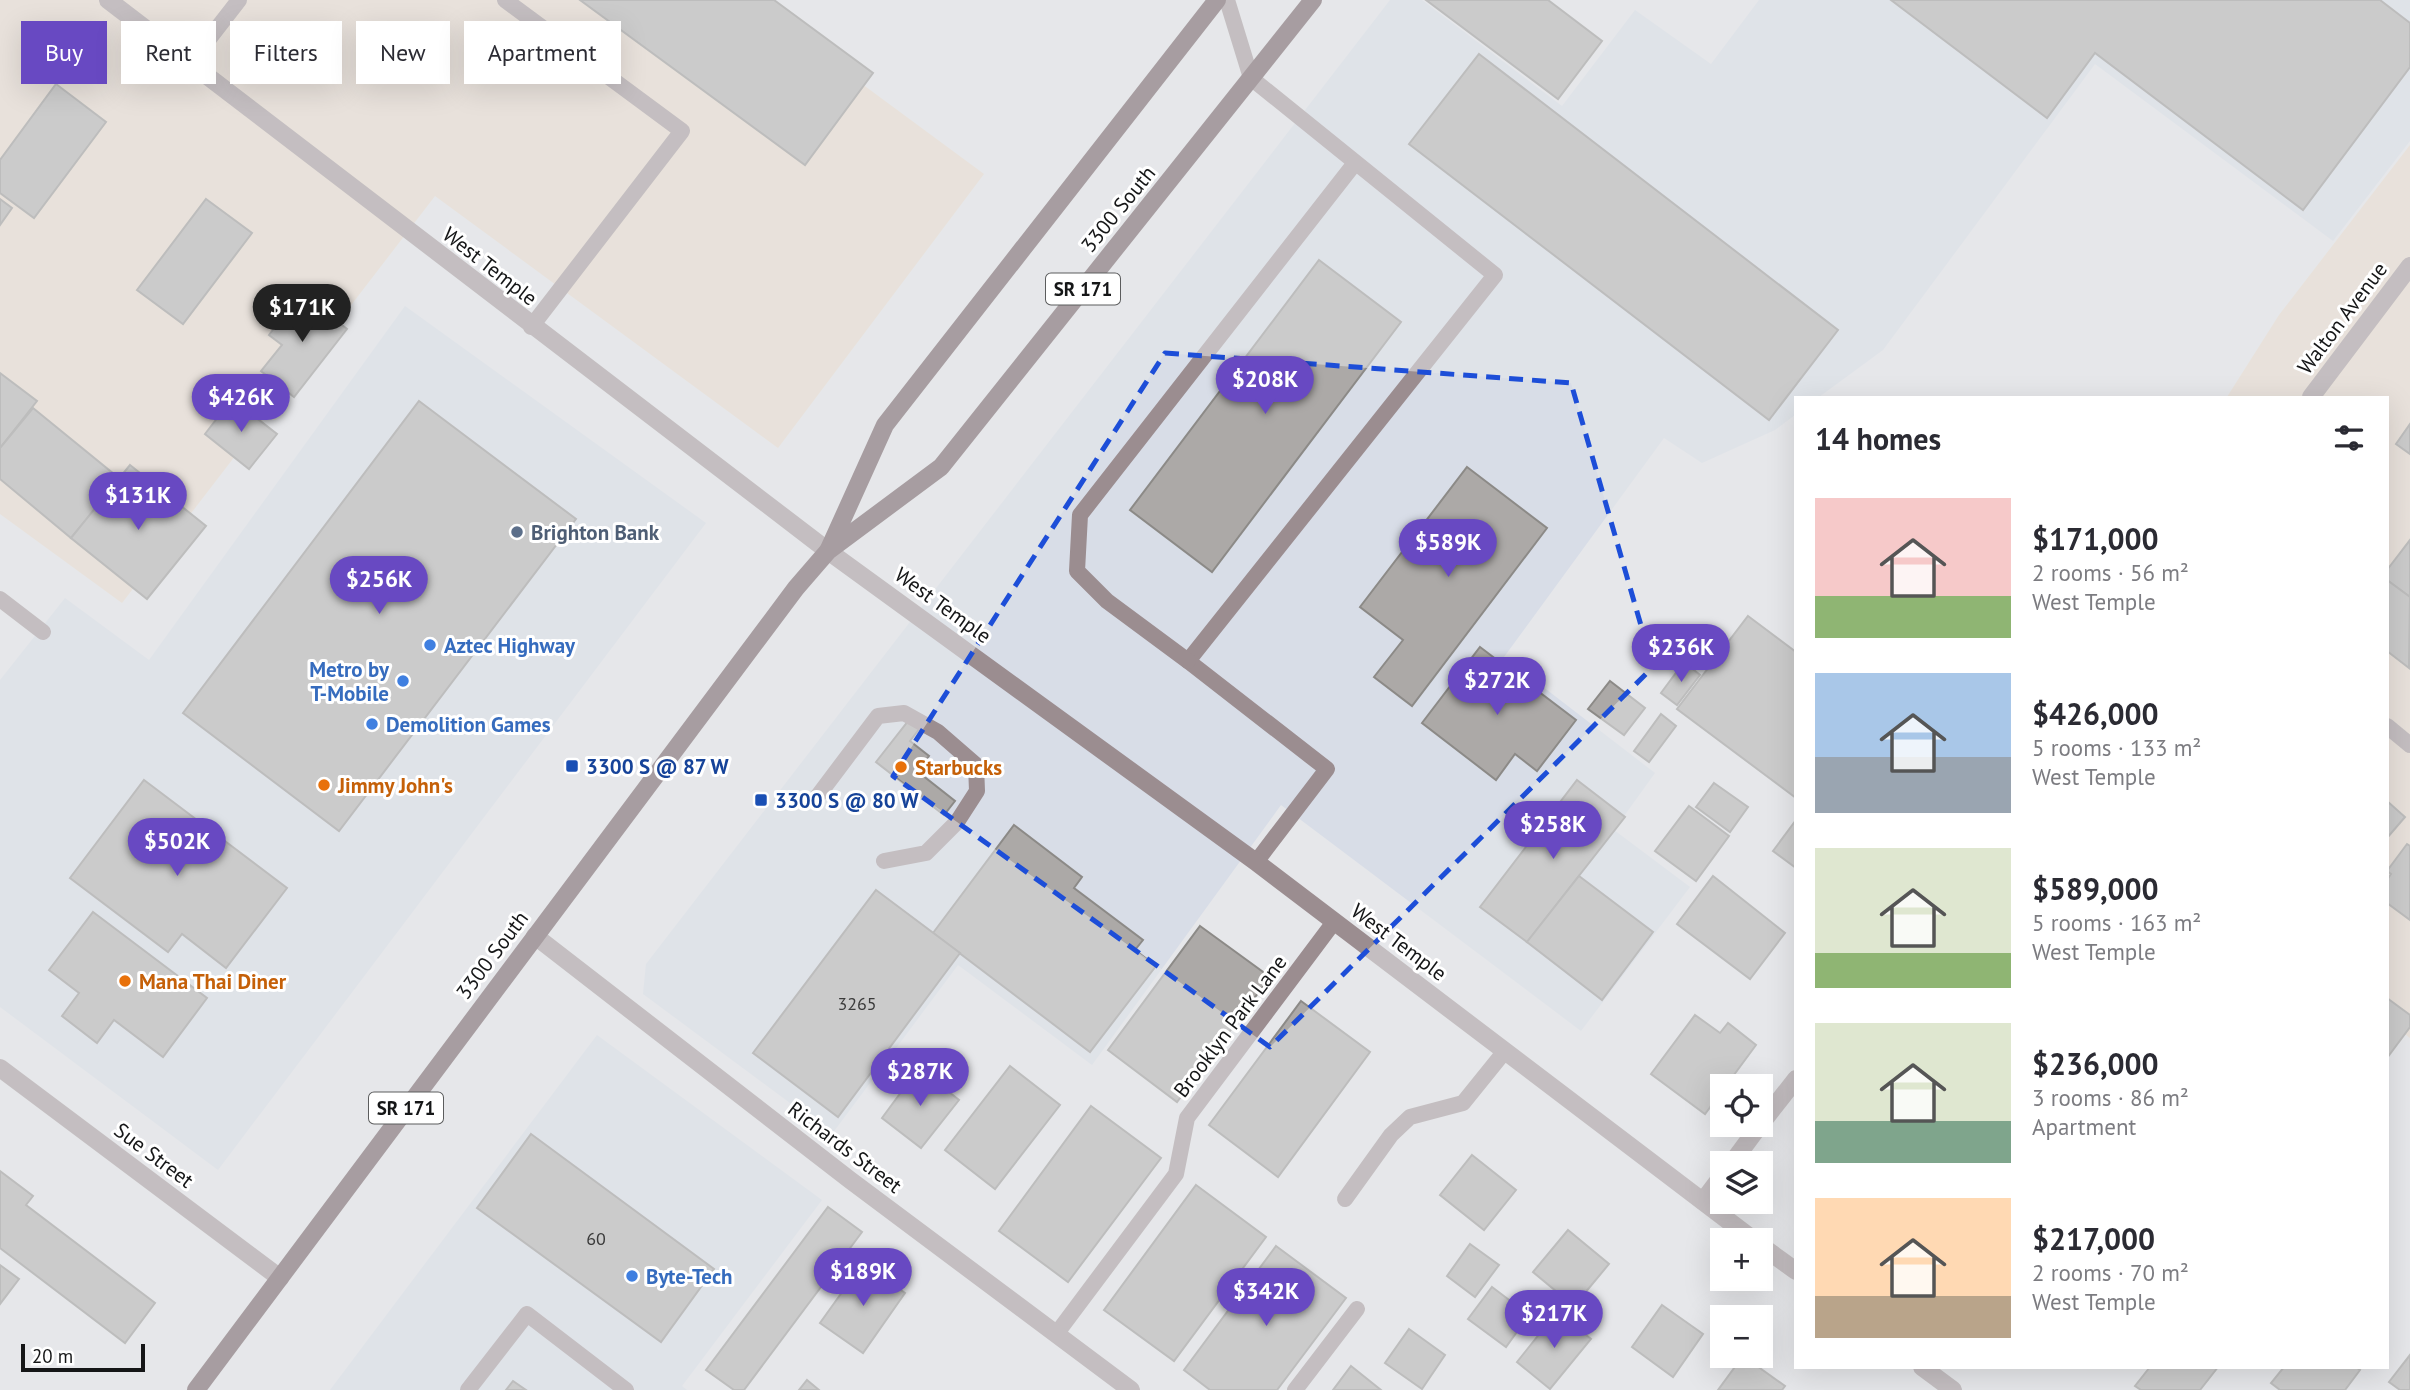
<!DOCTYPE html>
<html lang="en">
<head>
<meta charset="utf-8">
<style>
  :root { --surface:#fff; --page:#f7f7f7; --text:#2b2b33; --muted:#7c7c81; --accent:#6849c2 }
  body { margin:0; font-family:"PT Sans",sans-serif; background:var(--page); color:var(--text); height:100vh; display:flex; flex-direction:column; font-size:26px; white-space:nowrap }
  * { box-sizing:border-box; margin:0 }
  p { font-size:23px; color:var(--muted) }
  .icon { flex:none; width:38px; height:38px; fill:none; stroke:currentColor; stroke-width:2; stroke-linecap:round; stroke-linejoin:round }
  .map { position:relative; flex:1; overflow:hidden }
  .drawer { position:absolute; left:1794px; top:396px; width:595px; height:973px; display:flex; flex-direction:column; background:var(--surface); border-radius:0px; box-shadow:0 7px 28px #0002 }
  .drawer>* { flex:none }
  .top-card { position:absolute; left:21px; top:21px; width:665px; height:63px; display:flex; gap:14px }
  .tools { position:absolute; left:1710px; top:1074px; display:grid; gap:14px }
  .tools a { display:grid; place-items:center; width:63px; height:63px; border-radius:0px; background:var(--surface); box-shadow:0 7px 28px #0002; font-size:35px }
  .scale { position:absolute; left:21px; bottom:18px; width:124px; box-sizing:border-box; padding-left:7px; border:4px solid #151617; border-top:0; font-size:19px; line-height:24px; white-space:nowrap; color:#151617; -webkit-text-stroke:5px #fff; paint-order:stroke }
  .price { position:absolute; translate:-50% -60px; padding:0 16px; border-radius:24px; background:var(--accent); color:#fff; font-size:23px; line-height:46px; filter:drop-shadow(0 2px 4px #0008) }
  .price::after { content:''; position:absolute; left:50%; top:42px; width:21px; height:16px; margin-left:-10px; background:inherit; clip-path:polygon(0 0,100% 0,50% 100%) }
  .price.active { background:#222; color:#fff }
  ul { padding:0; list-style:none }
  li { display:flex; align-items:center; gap:21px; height:175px; padding:0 21px }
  li span { display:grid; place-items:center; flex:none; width:196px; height:140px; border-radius:0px; color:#555 }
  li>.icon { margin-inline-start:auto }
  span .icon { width:84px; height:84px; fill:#fffc; stroke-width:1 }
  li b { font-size:30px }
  h2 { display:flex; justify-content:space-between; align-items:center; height:84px; padding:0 21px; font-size:30px }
  .tag { padding:0 24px; border-radius:0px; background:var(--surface); box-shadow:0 7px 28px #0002; font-size:24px; line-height:63px }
  .tag.active { background:var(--accent); color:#fff }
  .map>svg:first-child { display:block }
  .built { fill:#d8dde7 }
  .industrial { fill:#ebdac9 }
  .building { fill:#aca9a7; stroke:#8c8a87; stroke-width:2 }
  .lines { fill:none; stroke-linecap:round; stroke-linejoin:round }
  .service { stroke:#9b8d90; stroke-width:16 }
  .minor { stroke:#9b8d90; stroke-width:18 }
  .tertiary { stroke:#9b8d90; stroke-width:18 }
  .primary { stroke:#5c444a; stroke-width:18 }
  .marked { fill:none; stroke:#1d4ed8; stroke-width:5; stroke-dasharray:14 9; stroke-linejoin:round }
  .service-dot { fill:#5c6f8a; stroke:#fff; stroke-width:2.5 }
  .shop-dot { fill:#3f7fe0; stroke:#fff; stroke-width:2.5 }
  .transit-dot { fill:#1a4fb4; stroke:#fff; stroke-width:2.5 }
  .food-dot { fill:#e8710a; stroke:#fff; stroke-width:2.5 }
  .labels { text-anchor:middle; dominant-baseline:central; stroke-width:6; stroke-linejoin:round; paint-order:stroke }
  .number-label { font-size:18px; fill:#3b3b3b }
  .shield { fill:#fff; stroke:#5b5c5d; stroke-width:2 }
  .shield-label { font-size:19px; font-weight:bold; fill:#151617 }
  .street-label { font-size:21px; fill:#151617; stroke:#fff }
  .service-label { font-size:21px; font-weight:bold; fill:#4e5e75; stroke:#fff; text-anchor:start }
  .shop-label { font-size:21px; font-weight:bold; fill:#366cbe; stroke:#fff; text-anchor:start }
  .transit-label { font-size:21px; font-weight:bold; fill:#164399; stroke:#fff; text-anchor:start }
  .food-label { font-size:21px; font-weight:bold; fill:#c56008; stroke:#fff; text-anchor:start }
</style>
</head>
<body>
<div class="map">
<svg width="2410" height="1390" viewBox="0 0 2410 1390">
  <rect width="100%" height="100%" fill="#e6e7ea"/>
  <g class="built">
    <polygon points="1390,0 1422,0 1562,106 1635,10 1711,64 1759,0 2410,0 2410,141 2333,241 2095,64 1883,350 1819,397 1796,397 1795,415 1775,430 1702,463 1664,438 1504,657 1655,773 1614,830 1690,887 1581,1031 1281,805 1092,1065 958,965 832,1134 643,994 646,964"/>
    <polygon points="405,306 706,523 218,1170 0,1007 0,680 65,598 149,660"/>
    <polygon points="597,1035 822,1200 682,1386 687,1390 330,1390"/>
  </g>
  <g class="industrial">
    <polygon points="0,0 748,0 984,174 778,448 435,196 122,603 0,514"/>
    <polygon points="2410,145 2410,1038 2387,1020 2387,397 2227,397 2279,315"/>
  </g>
  <g class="building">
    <polygon points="580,0 774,0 873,73 805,165"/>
    <polygon points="1426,0 1548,0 1602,41 1558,99"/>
    <polygon points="1891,0 2380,0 2410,23 2410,67 2303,210 2095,53 2047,118"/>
    <polygon points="1479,54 1838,330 1769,420 1409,144"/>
    <polygon points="56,84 106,122 34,218 0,193 0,160"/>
    <polygon points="0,199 12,208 0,225"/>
    <polygon points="206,199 252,233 183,324 137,290"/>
    <polygon points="1319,260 1401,322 1212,572 1130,510"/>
    <polygon points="301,293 347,329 294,397 261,371 282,345 269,335"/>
    <polygon points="0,373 37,401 0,448"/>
    <polygon points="232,399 277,434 249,469 205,434"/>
    <polygon points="419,401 576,519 339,831 183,713"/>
    <polygon points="33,408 120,479 71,538 0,479 0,448"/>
    <polygon points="2410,424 2410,454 2396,444"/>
    <polygon points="130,465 206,526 147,599 71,538"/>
    <polygon points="1467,467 1547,528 1412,706 1374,677 1403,640 1360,607"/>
    <polygon points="2410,540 2410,597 2387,580 2387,570"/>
    <polygon points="2387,580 2410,597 2409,668 2387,651"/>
    <polygon points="1748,616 1796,652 1796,798 1677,709"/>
    <polygon points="1480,647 1576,720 1537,771 1515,754 1496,780 1422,723"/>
    <polygon points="1684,662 1700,675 1677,705 1661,693"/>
    <polygon points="1610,681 1645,708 1624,735 1588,709"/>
    <polygon points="1661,714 1676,726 1649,762 1634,751"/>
    <polygon points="909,720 920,728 910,741 929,756 917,771 955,801 944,815 876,762"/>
    <polygon points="144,780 287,888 226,968 182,934 168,952 70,878"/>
    <polygon points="1577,780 1625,817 1527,942 1480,907"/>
    <polygon points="1714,783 1748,807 1730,832 1696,807"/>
    <polygon points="2387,801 2405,817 2387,838"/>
    <polygon points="1689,806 1729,836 1696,881 1655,851"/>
    <polygon points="1796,820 1796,868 1773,851"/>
    <polygon points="1014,825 1082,877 1074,888 1143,940 1135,950 1156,966 1090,1052 933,933"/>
    <polygon points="2407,844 2410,846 2410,920 2387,903 2387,880 2391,874 2387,871"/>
    <polygon points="1579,876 1653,932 1602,1000 1527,942"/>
    <polygon points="1713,876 1785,933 1750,979 1677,924"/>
    <polygon points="876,890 960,953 838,1117 753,1053"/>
    <polygon points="93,912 207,998 163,1057 114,1020 97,1043 62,1016 79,993 49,970"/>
    <polygon points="1200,926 1270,977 1177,1102 1108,1050"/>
    <polygon points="2387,998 2410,1015 2410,1027 2387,1058"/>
    <polygon points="1301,1001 1370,1052 1278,1177 1209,1125"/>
    <polygon points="1695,1015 1720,1033 1728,1023 1756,1045 1705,1114 1651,1074"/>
    <polygon points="1010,1066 1060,1105 995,1189 945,1150"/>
    <polygon points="919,1068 959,1100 921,1148 882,1118"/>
    <polygon points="1091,1106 1161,1158 1068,1282 999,1231"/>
    <polygon points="531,1134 714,1269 661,1342 477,1208"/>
    <polygon points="1472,1155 1516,1190 1484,1230 1440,1195"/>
    <polygon points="0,1171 33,1196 26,1205 155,1303 125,1343 0,1248"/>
    <polygon points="1196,1185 1266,1237 1174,1361 1104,1310"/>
    <polygon points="828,1207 862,1232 744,1390 734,1390 706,1370"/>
    <polygon points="1568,1230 1609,1264 1574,1306 1533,1272"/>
    <polygon points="1470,1244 1499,1265 1475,1297 1447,1276"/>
    <polygon points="1276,1246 1346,1298 1277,1390 1210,1390 1184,1370"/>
    <polygon points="863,1263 905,1293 863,1353 820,1323"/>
    <polygon points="0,1265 19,1279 0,1304"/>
    <polygon points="1492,1287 1529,1315 1506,1347 1468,1319"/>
    <polygon points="1662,1305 1703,1334 1673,1377 1632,1347"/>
    <polygon points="1557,1312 1591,1339 1550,1389 1517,1362"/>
    <polygon points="1409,1329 1445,1355 1422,1389 1385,1363"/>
    <polygon points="2410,1355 2410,1390 2400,1390 2389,1382"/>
    <polygon points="1743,1356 1785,1386 1782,1390 1718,1390"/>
    <polygon points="1351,1366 1381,1390 1333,1390"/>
    <polygon points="2150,1367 2218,1367 2200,1390 2141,1390 2135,1386"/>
    <polygon points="2284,1367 2356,1367 2360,1370 2345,1390 2280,1390 2271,1383"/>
    <polygon points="807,1380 819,1390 799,1390"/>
    <polygon points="513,1381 526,1390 506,1390"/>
  </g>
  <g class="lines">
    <g class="service">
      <polyline points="505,0 682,131 531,327"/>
      <polyline points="1227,0 1251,78 1495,275 1188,661 1327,769 1256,862"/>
      <polyline points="191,62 239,0"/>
      <polyline points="0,599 43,632"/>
      <polyline points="1188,661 1107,601 1077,571 1080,515 1355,163"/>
      <polyline points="2387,726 2410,745"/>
      <polyline points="817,797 878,716 904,713 938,732 976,765 977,791 957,822 926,853 884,861"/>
      <polyline points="1345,1199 1391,1135 1410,1117 1463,1103 1505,1051"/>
      <polyline points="1057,1333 1176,1174 1187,1118 1334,922"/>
      <polyline points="468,1390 527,1314 626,1390"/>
      <polyline points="1295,1390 1357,1309"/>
    </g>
    <g class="minor">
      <polyline points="2311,397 2410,266"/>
      <polyline points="535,936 850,1180 1131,1390"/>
      <polyline points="0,1068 280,1278"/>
      <polyline points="1760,1125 1796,1079"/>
      <polyline points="1731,1164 1760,1125"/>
      <polyline points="1703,1201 1722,1176"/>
    </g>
    <g class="tertiary">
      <polyline points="108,0 828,551 1256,862 1755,1241"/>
      <polyline points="1760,1245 1796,1271"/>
      <polyline points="1922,1367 1953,1390"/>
    </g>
    <g class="primary">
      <polyline points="829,549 885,425 1217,0"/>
      <polyline points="196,1390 796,588 828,551 941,467 1313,0"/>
    </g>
  </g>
  <path d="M0 0H2410V1390H0ZM1165 353 1571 383 1653 667 1270 1047 893 776Z" fill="#e6e7ea" fill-opacity=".55" fill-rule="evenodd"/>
  <path class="marked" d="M1165 353 1571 383 1653 667 1270 1047 893 776Z"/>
  <circle class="service-dot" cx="517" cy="532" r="7"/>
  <g class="shop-dot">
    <circle cx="430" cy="645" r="7"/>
    <circle cx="403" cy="681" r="7"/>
    <circle cx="372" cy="724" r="7"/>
    <circle cx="632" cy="1276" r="7"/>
  </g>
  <g class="transit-dot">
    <rect x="565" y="759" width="14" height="14" rx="3.5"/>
    <rect x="754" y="793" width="14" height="14" rx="3.5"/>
  </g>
  <g class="food-dot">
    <circle cx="901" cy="767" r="7"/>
    <circle cx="324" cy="785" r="7"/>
    <circle cx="125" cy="981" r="7"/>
  </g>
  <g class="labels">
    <g class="number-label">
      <text x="857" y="1003">3265</text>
      <text x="596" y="1238">60</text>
    </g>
    <g class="shield">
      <rect x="1046" y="273.5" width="74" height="31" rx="5"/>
      <rect x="369" y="1092.5" width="74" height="31" rx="5"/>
    </g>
    <g class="shield-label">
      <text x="1083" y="289">SR 171</text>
      <text x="406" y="1108">SR 171</text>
    </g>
    <g class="street-label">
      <text transform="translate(1118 209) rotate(-51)">3300 South</text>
      <text transform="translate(490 266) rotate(38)">West Temple</text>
      <text transform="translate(2342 318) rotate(-53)">Walton Avenue</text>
      <text transform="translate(943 605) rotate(36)">West Temple</text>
      <text transform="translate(1399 942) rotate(37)">West Temple</text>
      <text transform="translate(492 955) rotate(-53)">3300 South</text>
      <text transform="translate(1230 1026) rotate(-53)">Brooklyn Park Lane</text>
      <text transform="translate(845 1147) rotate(37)">Richards Street</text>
      <text transform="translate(154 1155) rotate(37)">Sue Street</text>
    </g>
    <g class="service-label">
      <text x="531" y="532">Brighton Bank</text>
    </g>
    <g class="shop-label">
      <text x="444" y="645">Aztec Highway</text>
      <text x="389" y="669" text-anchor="end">Metro by<tspan x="389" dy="24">T-Mobile</tspan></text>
      <text x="386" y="724">Demolition Games</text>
      <text x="646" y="1276">Byte-Tech</text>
    </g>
    <g class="transit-label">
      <text x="586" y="766">3300 S @ 87 W</text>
      <text x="775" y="800">3300 S @ 80 W</text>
    </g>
    <g class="food-label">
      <text x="915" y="767">Starbucks</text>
      <text x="338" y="785">Jimmy John's</text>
      <text x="139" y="981">Mana Thai Diner</text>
    </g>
  </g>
</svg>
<div class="tools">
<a><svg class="icon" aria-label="locate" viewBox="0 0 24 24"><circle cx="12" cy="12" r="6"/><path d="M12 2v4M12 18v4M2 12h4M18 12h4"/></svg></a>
<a><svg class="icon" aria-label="layers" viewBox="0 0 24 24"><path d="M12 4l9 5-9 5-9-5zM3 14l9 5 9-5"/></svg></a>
<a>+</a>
<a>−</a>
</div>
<div class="scale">20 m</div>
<b class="price active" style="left:302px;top:344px">$171K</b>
<b class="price" style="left:1265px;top:416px">$208K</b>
<b class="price" style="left:241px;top:434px">$426K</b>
<b class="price" style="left:138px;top:532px">$131K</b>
<b class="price" style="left:1448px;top:579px">$589K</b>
<b class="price" style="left:379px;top:616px">$256K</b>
<b class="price" style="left:1681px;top:684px">$236K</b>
<b class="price" style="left:1497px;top:717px">$272K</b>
<b class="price" style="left:1553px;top:861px">$258K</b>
<b class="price" style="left:177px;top:878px">$502K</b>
<b class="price" style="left:920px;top:1108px">$287K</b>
<b class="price" style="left:863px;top:1308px">$189K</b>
<b class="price" style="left:1266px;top:1328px">$342K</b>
<b class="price" style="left:1554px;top:1350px">$217K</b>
<div class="top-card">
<a class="tag active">Buy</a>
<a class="tag">Rent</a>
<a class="tag">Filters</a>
<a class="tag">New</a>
<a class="tag">Apartment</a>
</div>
<section class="drawer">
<h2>14 homes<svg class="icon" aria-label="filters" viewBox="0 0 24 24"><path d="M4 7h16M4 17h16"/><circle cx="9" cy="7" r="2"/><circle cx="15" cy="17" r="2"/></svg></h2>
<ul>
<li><span style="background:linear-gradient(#f6c9c9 70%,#8fb573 0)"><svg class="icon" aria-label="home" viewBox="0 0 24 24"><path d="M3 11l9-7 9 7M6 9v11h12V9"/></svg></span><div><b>$171,000</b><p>2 rooms · 56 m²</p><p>West Temple</p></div></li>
<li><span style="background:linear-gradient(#a9c7e8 60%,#9aa5b1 0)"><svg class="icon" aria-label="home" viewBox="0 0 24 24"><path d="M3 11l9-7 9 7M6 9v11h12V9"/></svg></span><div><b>$426,000</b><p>5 rooms · 133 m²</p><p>West Temple</p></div></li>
<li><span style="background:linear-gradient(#dfe7d0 75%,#8fb573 0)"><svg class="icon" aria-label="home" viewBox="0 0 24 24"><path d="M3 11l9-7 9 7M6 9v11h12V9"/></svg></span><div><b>$589,000</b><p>5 rooms · 163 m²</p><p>West Temple</p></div></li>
<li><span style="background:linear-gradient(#dfe7d0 70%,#7fa58c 0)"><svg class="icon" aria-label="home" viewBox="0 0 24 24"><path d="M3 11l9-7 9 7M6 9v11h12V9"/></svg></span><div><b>$236,000</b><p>3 rooms · 86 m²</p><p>Apartment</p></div></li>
<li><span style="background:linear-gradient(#ffd9b3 70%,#b9a48a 0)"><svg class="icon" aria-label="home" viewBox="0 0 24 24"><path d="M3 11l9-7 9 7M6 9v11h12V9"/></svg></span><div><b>$217,000</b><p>2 rooms · 70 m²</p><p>West Temple</p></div></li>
</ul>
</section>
</div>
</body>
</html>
